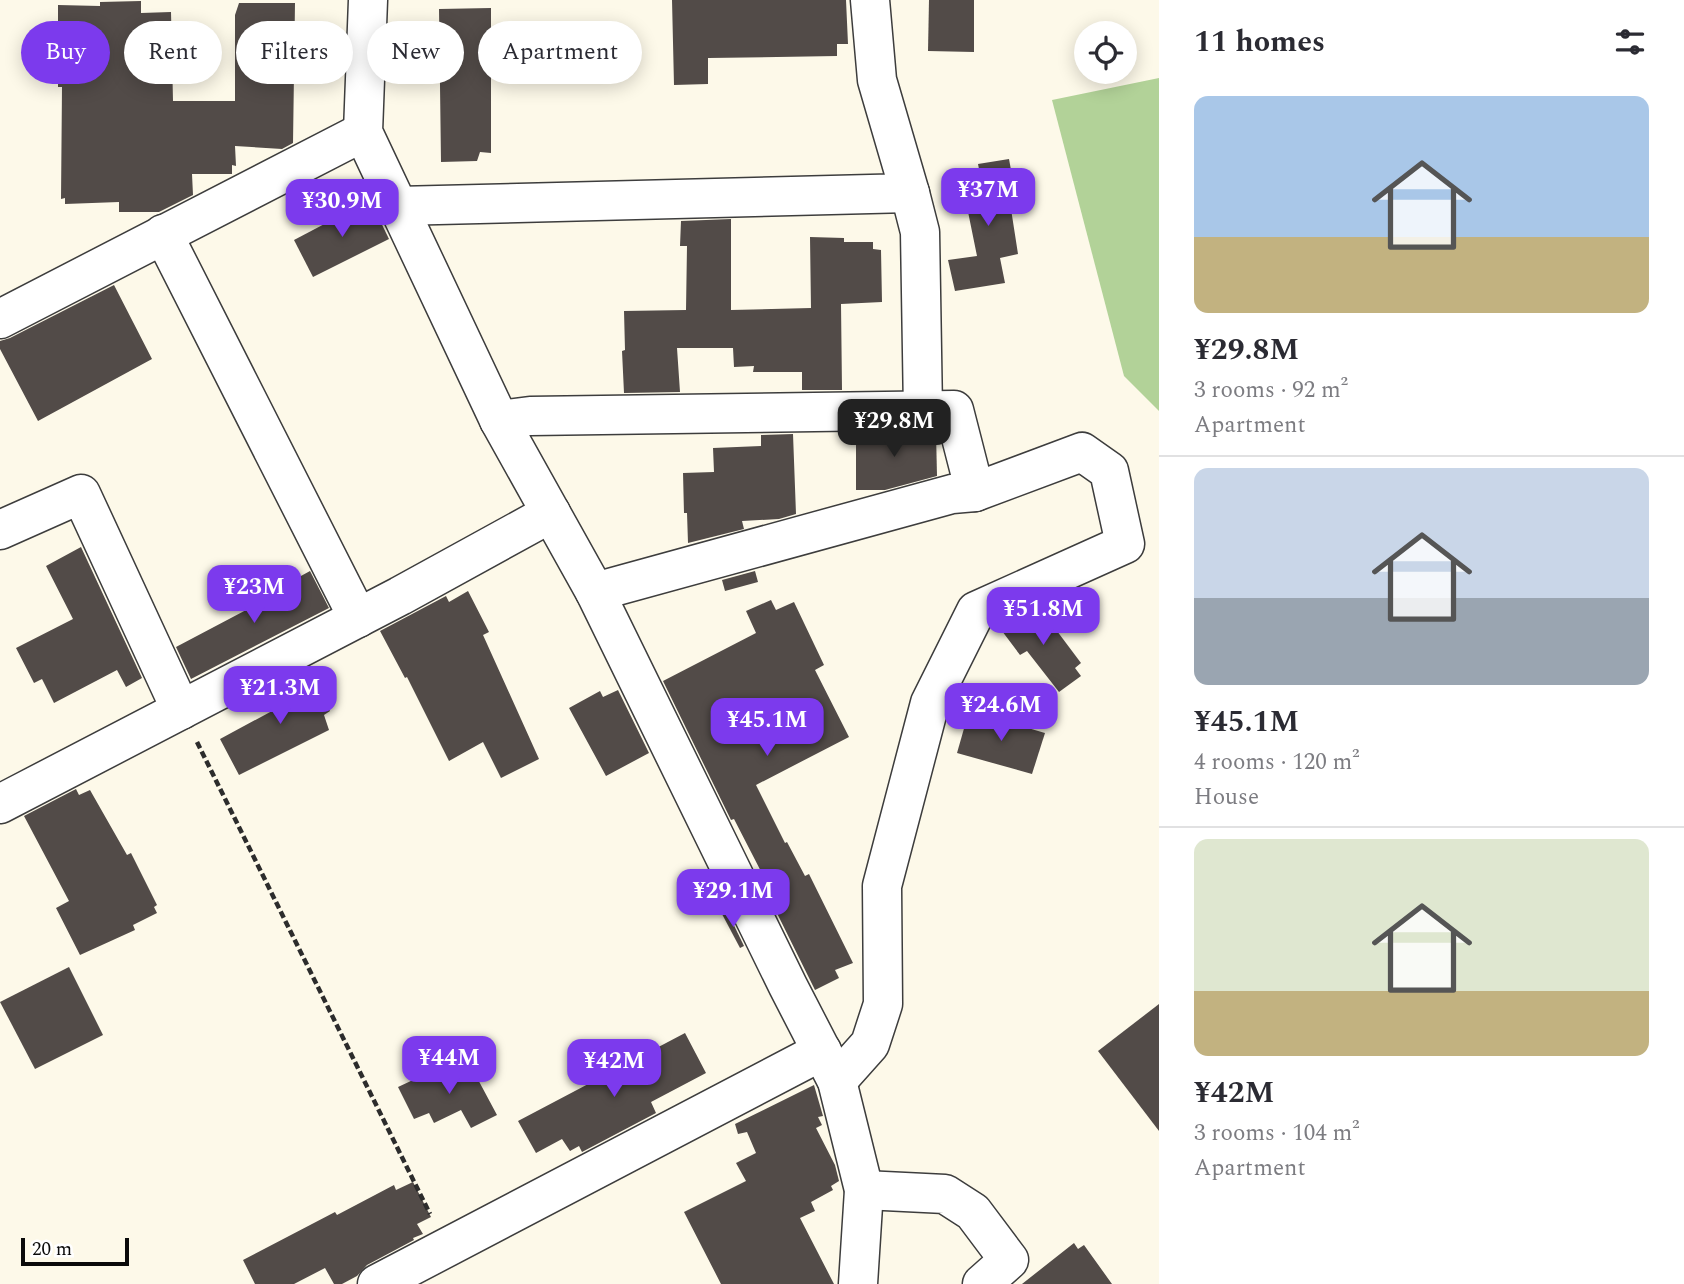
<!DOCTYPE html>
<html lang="en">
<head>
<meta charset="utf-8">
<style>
  :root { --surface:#fff; --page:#f7f7f7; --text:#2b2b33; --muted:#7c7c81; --line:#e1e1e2; --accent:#7c3aed }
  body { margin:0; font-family:Spectral,serif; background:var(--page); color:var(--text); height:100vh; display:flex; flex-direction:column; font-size:26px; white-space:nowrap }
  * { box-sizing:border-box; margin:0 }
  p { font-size:23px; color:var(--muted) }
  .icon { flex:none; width:38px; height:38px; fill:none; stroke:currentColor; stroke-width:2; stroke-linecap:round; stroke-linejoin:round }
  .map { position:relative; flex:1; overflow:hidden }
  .panel { display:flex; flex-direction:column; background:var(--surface); width:525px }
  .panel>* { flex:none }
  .hud { position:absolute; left:21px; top:21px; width:665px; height:63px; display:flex; gap:14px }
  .fabs { position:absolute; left:1074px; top:21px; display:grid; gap:14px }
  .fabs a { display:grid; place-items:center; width:63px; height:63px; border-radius:50%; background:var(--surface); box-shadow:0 4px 18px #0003; font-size:35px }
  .scale { position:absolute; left:21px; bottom:18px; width:108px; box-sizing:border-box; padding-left:7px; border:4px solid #0a0a0a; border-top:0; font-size:19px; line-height:24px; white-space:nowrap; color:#0a0a0a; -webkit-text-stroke:5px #fff; paint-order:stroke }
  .price { position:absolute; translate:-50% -60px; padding:0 16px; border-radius:14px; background:var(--accent); color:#fff; font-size:23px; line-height:46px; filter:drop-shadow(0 2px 4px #0008) }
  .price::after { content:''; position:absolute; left:50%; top:42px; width:21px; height:16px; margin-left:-10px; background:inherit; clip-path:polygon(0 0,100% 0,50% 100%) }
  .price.on { background:#222; color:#fff }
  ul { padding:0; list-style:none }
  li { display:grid; align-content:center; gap:14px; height:371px; padding:0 35px }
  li+li { border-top:2px solid var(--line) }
  li span { display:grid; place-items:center; height:217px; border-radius:14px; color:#555 }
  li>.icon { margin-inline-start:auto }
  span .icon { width:126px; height:126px; fill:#fffc; stroke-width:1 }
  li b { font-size:30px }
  h2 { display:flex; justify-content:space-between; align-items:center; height:84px; padding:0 35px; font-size:30px }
  .chip { padding:0 24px; border-radius:32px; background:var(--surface); box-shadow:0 4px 18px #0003; font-size:24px; line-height:63px }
  .chip.on { background:var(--accent); color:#fff }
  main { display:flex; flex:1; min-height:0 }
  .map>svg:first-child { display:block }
  .forest { fill:#b2d298 }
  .building { fill:#524b48 }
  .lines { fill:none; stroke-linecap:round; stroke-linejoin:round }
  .minor-casing { stroke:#3d3d3d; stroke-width:41 }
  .path { stroke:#2c2c2c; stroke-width:4.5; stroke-dasharray:7 3.5; stroke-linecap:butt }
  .minor { stroke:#fff; stroke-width:38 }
</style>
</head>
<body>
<main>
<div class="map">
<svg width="1159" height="1284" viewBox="0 0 1159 1284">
  <rect width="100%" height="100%" fill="#fdf9e9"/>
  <polygon class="forest" points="1159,78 1159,411 1124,376 1052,100"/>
  <g class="building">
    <polygon points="672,0 846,0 848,44 837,44 837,56 708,58 708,84 674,85"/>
    <polygon points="929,0 974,0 974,52 928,51"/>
    <polygon points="141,1 141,13 171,12 173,101 235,101 235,15 239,3 295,3 293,143 282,149 235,146 236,166 232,165 232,174 192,174 193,195 159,212 119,212 119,202 65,204 65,198 61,199 62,87 58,87 58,5 100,6 100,2"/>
    <polygon points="491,8 491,153 480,152 477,161 441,162 439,9"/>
    <polygon points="1009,159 1018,208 1011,209 1018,254 1000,258 1005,283 955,291 948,260 977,256 965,197 971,196 967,180 981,179 978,164"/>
    <polygon points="370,200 389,239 313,277 294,240"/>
    <polygon points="731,219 731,310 811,308 810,237 844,238 844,242 873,242 873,249 881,250 882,302 841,304 842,390 802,390 802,372 753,372 754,366 734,367 733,348 677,348 680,392 624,393 622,351 625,350 624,311 686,310 687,246 680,246 681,221"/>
    <polygon points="114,285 152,359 38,421 0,349 0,341 10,338"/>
    <polygon points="936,432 937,476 885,490 856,490 856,433"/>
    <polygon points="793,434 796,514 779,519 742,521 744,529 688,543 687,513 684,513 683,473 714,472 713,448 761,446 761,435"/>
    <polygon points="81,547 142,678 126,687 117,670 54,703 42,679 34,683 16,648 73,619 46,566"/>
    <polygon points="310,571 329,608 191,679 176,647 248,609 246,606"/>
    <polygon points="755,571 758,582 725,591 722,580"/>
    <polygon points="468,591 489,632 483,635 539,759 501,778 483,742 449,761 407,677 405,678 380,631 446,596 449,602"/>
    <polygon points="771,600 776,610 794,602 824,665 815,670 849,737 756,785 785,843 787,842 805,876 809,874 853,963 835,970 839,978 815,990 766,891 770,889 734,819 731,820 663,681 756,633 746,611"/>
    <polygon points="1039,607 1081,663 1075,668 1081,676 1059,692 1027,651 1020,655 999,627 1008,620"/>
    <polygon points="306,669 330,711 324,715 329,730 239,775 220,739 285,704 277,685"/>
    <polygon points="618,690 649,753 606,776 569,708 600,691 603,697"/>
    <polygon points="969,711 1045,733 1032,774 957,753"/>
    <polygon points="76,789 79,795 90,790 127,855 131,853 157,905 154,907 157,913 133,925 135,930 80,955 56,908 69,901 24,816"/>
    <polygon points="727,911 744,946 740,948 722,914"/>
    <polygon points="69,967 103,1035 35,1069 0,1002"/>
    <polygon points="1159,1004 1159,1131 1098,1051"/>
    <polygon points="685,1033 706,1073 651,1102 656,1113 582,1152 579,1146 570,1151 562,1139 536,1153 518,1121"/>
    <polygon points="467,1059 497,1115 471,1128 461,1110 434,1123 429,1113 414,1119 398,1087 428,1073 432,1078"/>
    <polygon points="814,1085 823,1116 818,1117 822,1125 816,1128 835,1165 839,1181 831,1186 833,1190 811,1202 815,1211 800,1218 834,1284 721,1284 684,1212 746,1181 736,1163 756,1153 747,1132 738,1134 735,1124"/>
    <polygon points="413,1182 431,1217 417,1224 423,1234 413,1238 414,1240 367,1265 357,1276 342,1284 334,1284 325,1268 294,1284 255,1284 243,1260 335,1212 337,1215 394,1185 396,1190"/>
    <polygon points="1074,1243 1078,1249 1084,1245 1112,1284 1022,1284"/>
  </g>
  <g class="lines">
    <g class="minor-casing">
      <g id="minor">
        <polyline points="368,0 363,132 499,420 595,592 788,986 837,1081 864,1190 858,1284"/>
        <polyline points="910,193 920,232 923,411"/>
        <polyline points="397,206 910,193 877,80 870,0"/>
        <polyline points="163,234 358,618"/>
        <polyline points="0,319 363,132"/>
        <polyline points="499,420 530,416 954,410 975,492 1082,452 1109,471 1125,544 976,611 930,703 882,886 883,1004 870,1044 837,1081"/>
        <polyline points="0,530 81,494 181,710"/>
        <polyline points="595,592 952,494 975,492"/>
        <polyline points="0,804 400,596 551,513"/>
        <polyline points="864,1190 945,1194 973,1212 1009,1260 982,1284"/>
        <polyline points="377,1284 822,1051"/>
      </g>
    </g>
    <polyline class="path" points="197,742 430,1214"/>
    <use href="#minor" class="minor"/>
  </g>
</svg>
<div class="fabs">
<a><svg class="icon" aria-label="locate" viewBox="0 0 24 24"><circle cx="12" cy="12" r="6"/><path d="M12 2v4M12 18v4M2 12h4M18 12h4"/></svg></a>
</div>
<div class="scale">20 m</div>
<b class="price" style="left:988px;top:228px">¥37M</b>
<b class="price" style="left:342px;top:239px">¥30.9M</b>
<b class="price on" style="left:894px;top:459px">¥29.8M</b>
<b class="price" style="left:254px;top:625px">¥23M</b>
<b class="price" style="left:1043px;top:647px">¥51.8M</b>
<b class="price" style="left:280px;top:726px">¥21.3M</b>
<b class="price" style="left:1001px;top:743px">¥24.6M</b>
<b class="price" style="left:767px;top:758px">¥45.1M</b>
<b class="price" style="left:733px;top:929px">¥29.1M</b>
<b class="price" style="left:449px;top:1096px">¥44M</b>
<b class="price" style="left:614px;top:1099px">¥42M</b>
<div class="hud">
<a class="chip on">Buy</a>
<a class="chip">Rent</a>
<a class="chip">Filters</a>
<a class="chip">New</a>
<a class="chip">Apartment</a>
</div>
</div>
<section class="panel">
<h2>11 homes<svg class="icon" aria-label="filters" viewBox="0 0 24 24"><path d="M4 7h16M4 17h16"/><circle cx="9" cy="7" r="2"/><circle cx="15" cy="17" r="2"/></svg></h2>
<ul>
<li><span style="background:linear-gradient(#a9c7e8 65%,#c2b280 0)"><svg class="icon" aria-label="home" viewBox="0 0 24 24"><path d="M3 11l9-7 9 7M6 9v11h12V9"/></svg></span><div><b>¥29.8M</b><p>3 rooms · 92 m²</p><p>Apartment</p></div></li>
<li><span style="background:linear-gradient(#c9d6e8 60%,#9aa5b1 0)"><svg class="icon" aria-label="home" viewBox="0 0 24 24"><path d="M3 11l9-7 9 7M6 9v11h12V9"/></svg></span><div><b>¥45.1M</b><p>4 rooms · 120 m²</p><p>House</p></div></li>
<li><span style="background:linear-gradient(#dfe7d0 70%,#c2b280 0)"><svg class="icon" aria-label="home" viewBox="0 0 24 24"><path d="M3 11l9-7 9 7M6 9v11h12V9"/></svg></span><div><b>¥42M</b><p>3 rooms · 104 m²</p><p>Apartment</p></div></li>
</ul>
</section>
</main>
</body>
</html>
